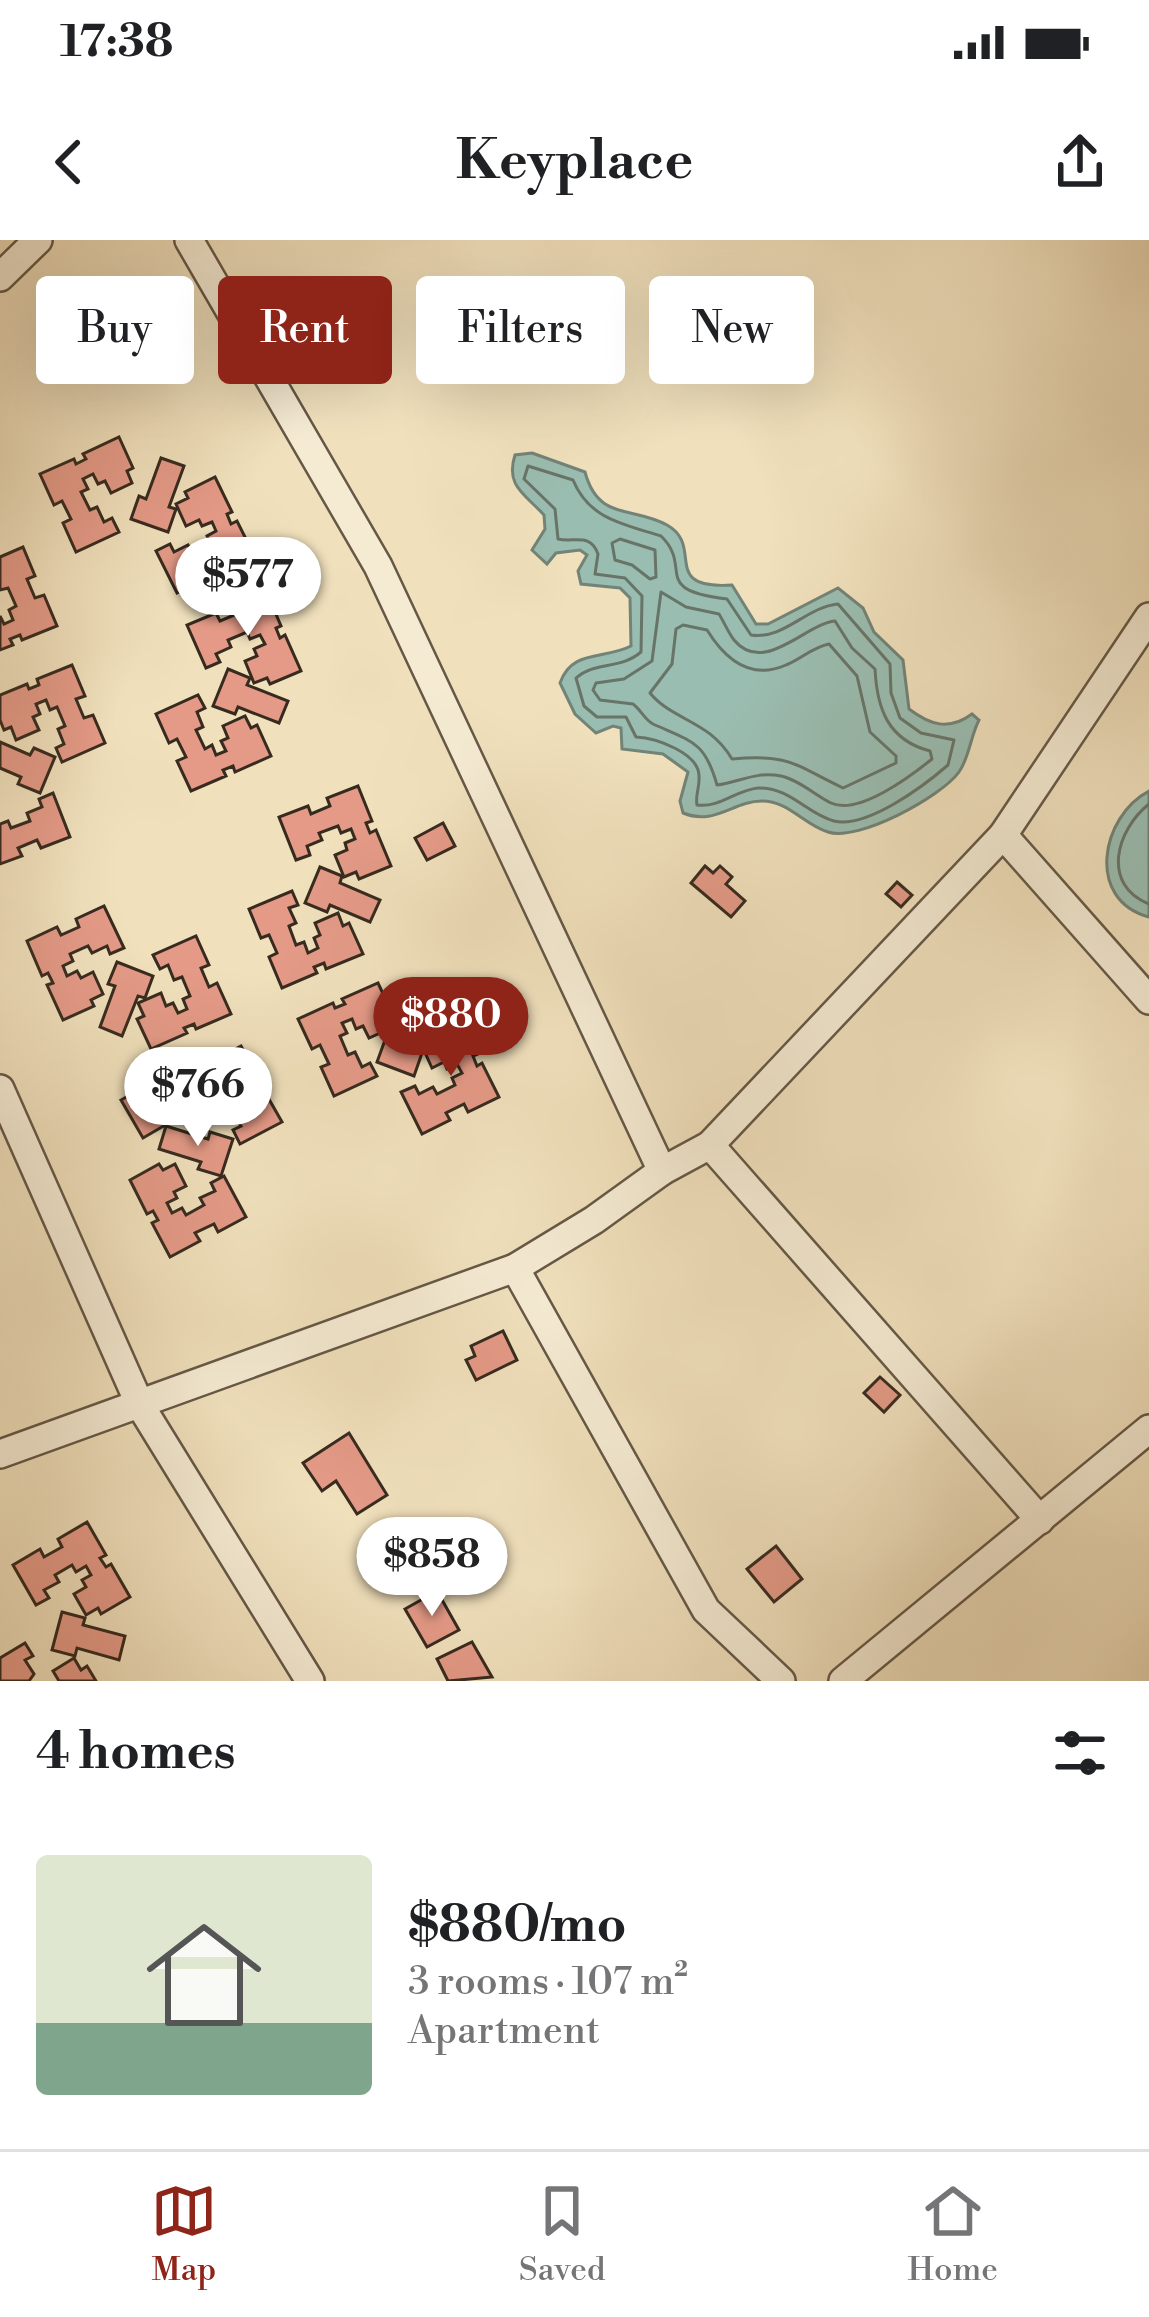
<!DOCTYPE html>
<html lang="en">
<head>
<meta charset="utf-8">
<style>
  :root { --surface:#fff; --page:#f2f2f2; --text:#202124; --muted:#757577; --line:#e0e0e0; --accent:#8f2418 }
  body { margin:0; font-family:"Libre Bodoni",serif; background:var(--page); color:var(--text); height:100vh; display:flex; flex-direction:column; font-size:45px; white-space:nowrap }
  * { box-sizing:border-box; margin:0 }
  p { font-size:39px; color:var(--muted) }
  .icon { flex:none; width:66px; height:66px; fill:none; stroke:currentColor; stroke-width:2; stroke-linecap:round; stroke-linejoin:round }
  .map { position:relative; height:1441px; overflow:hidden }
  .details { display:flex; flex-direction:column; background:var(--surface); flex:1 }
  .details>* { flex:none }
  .guide { position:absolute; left:36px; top:36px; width:1077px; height:108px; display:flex; gap:24px }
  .price { position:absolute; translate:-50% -102px; padding:0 27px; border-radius:42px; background:#fff; color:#222; font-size:39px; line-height:78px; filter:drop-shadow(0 3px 6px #0008) }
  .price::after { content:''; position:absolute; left:50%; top:72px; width:36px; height:27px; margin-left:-18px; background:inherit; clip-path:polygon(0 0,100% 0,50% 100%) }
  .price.selected { background:var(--accent); color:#fff }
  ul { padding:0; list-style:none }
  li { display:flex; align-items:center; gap:36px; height:300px; padding:0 36px }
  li+li { border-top:3px solid var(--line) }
  li span { display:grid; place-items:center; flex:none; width:336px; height:240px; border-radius:12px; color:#555 }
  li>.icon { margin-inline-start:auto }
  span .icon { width:144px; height:144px; fill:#fffc; stroke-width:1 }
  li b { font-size:51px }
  h2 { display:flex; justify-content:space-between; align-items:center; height:144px; padding:0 36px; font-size:51px }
  .pill { padding:0 42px; border-radius:12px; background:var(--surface); box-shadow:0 12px 48px #0002; font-size:42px; line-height:108px }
  .pill.selected { background:var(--accent); color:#fff }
  .status { display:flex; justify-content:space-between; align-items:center; height:84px; padding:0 60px; background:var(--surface); direction:ltr }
  .status svg { height:33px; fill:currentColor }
  header { display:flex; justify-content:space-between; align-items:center; height:156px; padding:0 36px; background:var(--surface); font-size:54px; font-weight:700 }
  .dock { display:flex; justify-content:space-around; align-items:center; height:168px; border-top:3px solid var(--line); background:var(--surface); font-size:33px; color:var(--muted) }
  .dock a { display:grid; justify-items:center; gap:6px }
  .dock .selected { color:var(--accent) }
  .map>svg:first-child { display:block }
  .water { fill:#9abdb1; stroke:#728377; stroke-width:3 }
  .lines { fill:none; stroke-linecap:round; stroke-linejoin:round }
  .shore { stroke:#687468; stroke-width:3 }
  .building { fill:#e49a87; stroke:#372b1f; stroke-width:3 }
  .street-casing { stroke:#655846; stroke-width:32 }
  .street { stroke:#f5ebd3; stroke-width:27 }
</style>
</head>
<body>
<div class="status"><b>17:38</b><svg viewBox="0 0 49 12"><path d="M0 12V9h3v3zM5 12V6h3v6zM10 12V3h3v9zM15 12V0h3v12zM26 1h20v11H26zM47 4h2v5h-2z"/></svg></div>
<header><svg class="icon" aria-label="back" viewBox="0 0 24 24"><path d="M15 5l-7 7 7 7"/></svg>Keyplace<svg class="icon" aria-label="share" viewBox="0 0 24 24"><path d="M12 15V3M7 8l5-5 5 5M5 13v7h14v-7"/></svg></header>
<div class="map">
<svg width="1149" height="1441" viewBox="0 0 1149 1441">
  <rect width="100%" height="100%" fill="#f0e0bc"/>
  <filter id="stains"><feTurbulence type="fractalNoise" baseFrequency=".00167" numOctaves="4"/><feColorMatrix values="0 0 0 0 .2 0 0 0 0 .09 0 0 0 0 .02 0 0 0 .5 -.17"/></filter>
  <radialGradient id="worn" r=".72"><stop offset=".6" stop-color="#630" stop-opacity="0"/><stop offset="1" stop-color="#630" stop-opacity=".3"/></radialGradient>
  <g class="water">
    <path d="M532 213 585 232C598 281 632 266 667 285 705 306 659 350 732 345L756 384H768L838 348 863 368 874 392 903 420 909 469C930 485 949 491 972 474L979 480C971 495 969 518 959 532 941 557 858 602 828 592 804 585 789 561 762 561 733 561 715 586 683 573L680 561 688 532 663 514 622 509 621 488 613 486 596 493 575 474 560 443C572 409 603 420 631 406L630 358 620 348 581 344 578 331 587 315 580 310 556 313 547 324 532 310 545 289 544 275C525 254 505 246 515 215Z"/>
    <path d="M1149 551V677C1085 660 1101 576 1149 551Z"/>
  </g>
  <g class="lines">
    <g class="shore">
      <path d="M528 226 573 240C589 279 623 284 661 296 694 328 649 350 727 359L751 395C784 400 806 367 838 364L890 424 891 453 900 478 921 493 954 500 948 525C925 545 867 589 834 581 807 574 790 547 758 548 736 550 720 568 697 565 695 555 700 547 699 536 699 513 656 498 636 497L626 477H597L584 466 576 438C595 421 620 430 641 412L642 356 625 338 595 334 598 314C590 292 574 303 558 299L555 269 524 239Z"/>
      <polygon points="620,299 655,310 656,337 650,339 632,325 615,320 612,303"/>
      <path d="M661 352 686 367 719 374C724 382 728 392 734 400 764 436 805 384 835 381L852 408 875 429C877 469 888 500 930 511L932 519C911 536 858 576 831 563 815 555 799 540 781 536 756 531 740 542 717 545 705 502 693 502 653 484 645 480 641 470 633 464L600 460 593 450 596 443 624 439 652 421Z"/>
      <path d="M683 385 707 390C725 419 750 441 786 425 801 419 813 407 829 404L857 436 870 492 896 516V523L843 548C793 524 790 514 732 519 709 480 673 481 650 453L672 424 676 389Z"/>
      <path d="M1149 564C1116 590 1101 645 1149 664"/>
    </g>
  </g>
  <g class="building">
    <polygon points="119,197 133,228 127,231 132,243 111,253 105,241 98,244 93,234 83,239 88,249 81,252 90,270 97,267 104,282 112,278 119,292 76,312 63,283 71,279 62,261 54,265 40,234 74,219 76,224 86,219 83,214"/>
    <polygon points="161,218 184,226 169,267 176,269 168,292 131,279 139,256 146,259"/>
    <polygon points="215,237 232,272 227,274 231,284 237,281 254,315 223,329 219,322 201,331 205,339 177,353 156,311 170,304 174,312 188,305 192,312 210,303 207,296 216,291 212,282 202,286 199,280 186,286 176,264 188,258 185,252"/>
    <polygon points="23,307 35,336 27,339 35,358 44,355 57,386 22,400 20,395 10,399 13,405 0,410 0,376 4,384 13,380 9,370 16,366 8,348 0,350 0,317"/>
    <polygon points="266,351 281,386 276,388 280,398 285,395 301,431 270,444 267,438 254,443 245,421 257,416 254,409 265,404 260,395 250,399 247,392 228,400 231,407 216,414 220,422 206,428 187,385 216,373 220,381 239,373 235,365"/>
    <polygon points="72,425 85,456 76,459 84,478 93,475 105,503 62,522 56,508 64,504 58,489 65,486 57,467 50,470 46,460 36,464 40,474 33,477 39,490 16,500 11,487 4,490 0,480 0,455 27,444 29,449 39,445 37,439"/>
    <polygon points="228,429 250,438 247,445 288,461 279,483 238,467 235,474 213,466"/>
    <polygon points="198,455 205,468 197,472 203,487 196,490 205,509 212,505 216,515 226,511 221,501 228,498 223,486 245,476 251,488 257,485 271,516 235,532 233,526 223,530 226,536 191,551 177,521 186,517 177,499 169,503 156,474"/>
    <polygon points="0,502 30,515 34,508 55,517 40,553 18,544 21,537 0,528"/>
    <polygon points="358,546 372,581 366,583 370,593 376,590 391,626 359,639 356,632 344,637 335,615 347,610 345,603 355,599 351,589 341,593 338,586 319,593 322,600 307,606 310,615 296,620 279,577 308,566 311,574 330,566 327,558"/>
    <polygon points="53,553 70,597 41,608 37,600 18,608 22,616 0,624 0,584 8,581 11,588 30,581 27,573 42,567 39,559"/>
    <polygon points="443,583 455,606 427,620 415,598"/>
    <polygon points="705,626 713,633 720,626 732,637 726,644 745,661 731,677 691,643"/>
    <polygon points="320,627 342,636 340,643 380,660 370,682 330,665 327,672 305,663"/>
    <polygon points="897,642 912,655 901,667 886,654"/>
    <polygon points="292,651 298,665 289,668 296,683 289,686 296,705 304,702 308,713 318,708 314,698 320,695 315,683 338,673 343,686 349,683 363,714 326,729 324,723 314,727 317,733 282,748 269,717 277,713 269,695 261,698 249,669"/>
    <polygon points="104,666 124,708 110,714 107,706 92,713 88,706 70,714 73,721 63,726 67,736 77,731 81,738 93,732 103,754 91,760 94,766 63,780 47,745 53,743 48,733 42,736 27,701 57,687 61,695 79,687 76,679"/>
    <polygon points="196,696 209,725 201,728 209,747 217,743 231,774 196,789 194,784 184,788 187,793 151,809 137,779 144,776 138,763 161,753 166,766 173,763 178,773 187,769 183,759 190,756 182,737 174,740 168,725 160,729 153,715"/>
    <polygon points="117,722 153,736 145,758 138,756 122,796 100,787 115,746 108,744"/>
    <polygon points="378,743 392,773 385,776 391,788 369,798 363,786 356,789 352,779 342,783 347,793 340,796 348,815 355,812 362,827 370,823 377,836 334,856 321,827 329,824 320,805 312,809 298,779 333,763 335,768 345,764 342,759"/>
    <polygon points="407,761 430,770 415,811 422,813 414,836 377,822 385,800 392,802"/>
    <polygon points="461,779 478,814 473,816 477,826 482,823 499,857 468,872 464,864 446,873 450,880 422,894 401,852 415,846 419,854 433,847 437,854 455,845 452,838 462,833 457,824 447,829 444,822 432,828 422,806 434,800 431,793"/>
    <polygon points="241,806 257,836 249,840 258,858 266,854 282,882 240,904 233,890 241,886 233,872 240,868 230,850 223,854 218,844 209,849 214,859 208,863 214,874 193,886 186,874 180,877 164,848 198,830 201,835 210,830 207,824"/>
    <polygon points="146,846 167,884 143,898 121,860"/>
    <polygon points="166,886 208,899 210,892 233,899 221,936 198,929 201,922 159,909"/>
    <polygon points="159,924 163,930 175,924 186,946 174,952 177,958 167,963 172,973 182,968 186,975 204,965 200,958 215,951 211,943 224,936 246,977 218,992 214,984 195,993 200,1001 170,1017 152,983 158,980 153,971 147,974 130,940"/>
    <polygon points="503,1091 517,1120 476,1140 466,1120 475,1116 471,1106"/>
    <polygon points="880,1137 900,1155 884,1172 864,1153"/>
    <polygon points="349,1193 387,1255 357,1274 336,1241 322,1251 303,1223"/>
    <polygon points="87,1282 106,1315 100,1318 106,1327 111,1324 130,1357 101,1374 98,1368 86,1375 74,1354 86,1347 82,1340 91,1335 86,1326 76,1332 72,1325 55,1335 59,1342 44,1350 49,1358 36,1365 13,1325 40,1309 44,1317 62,1307 58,1299"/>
    <polygon points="776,1306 802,1339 774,1362 747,1329"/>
    <polygon points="437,1351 459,1390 427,1407 405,1369"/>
    <polygon points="62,1372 85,1378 83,1385 125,1396 119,1420 77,1408 75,1416 52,1410"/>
    <polygon points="472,1402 492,1437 448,1441 437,1419"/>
    <polygon points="25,1403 33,1416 25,1420 34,1434 29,1441 0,1441 0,1418"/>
    <polygon points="74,1418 81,1430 87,1426 96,1441 59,1441 53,1431"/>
  </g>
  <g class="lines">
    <g class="street-casing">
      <g id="street">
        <polyline points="189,0 378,326 662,931"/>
        <polyline points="0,37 38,0"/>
        <polyline points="1003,595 1149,760"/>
        <polyline points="0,849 140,1165 310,1441"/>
        <polyline points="710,905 1040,1280"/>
        <polyline points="515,1028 706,1370 781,1441"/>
        <polyline points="0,1214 515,1028 594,980 662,931 710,905 1003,595 1149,377"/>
        <polyline points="843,1441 1149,1189"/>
      </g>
    </g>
    <use href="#street" class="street"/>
  </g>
  <rect width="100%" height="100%" filter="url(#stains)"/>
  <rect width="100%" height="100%" fill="url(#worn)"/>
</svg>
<b class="price" style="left:248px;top:399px">$577</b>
<b class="price selected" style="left:451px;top:839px">$880</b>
<b class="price" style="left:198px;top:909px">$766</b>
<b class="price" style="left:432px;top:1379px">$858</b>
<div class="guide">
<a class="pill">Buy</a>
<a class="pill selected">Rent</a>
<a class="pill">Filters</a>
<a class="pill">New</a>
</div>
</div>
<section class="details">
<h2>4 homes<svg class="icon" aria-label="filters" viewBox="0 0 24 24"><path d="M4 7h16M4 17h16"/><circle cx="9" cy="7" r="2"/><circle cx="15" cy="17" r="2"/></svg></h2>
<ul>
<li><span style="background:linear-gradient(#dfe7d0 70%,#7fa58c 0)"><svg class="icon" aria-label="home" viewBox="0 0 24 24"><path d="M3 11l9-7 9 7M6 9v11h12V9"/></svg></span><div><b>$880/mo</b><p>3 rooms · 107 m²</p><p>Apartment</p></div></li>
</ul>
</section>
<nav class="dock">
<a class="selected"><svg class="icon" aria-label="map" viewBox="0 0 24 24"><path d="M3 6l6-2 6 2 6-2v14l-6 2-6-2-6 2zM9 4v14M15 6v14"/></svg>Map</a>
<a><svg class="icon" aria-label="saved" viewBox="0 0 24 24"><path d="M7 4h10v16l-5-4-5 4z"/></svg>Saved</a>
<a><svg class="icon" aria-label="home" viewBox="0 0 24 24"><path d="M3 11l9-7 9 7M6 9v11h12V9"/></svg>Home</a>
</nav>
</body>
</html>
